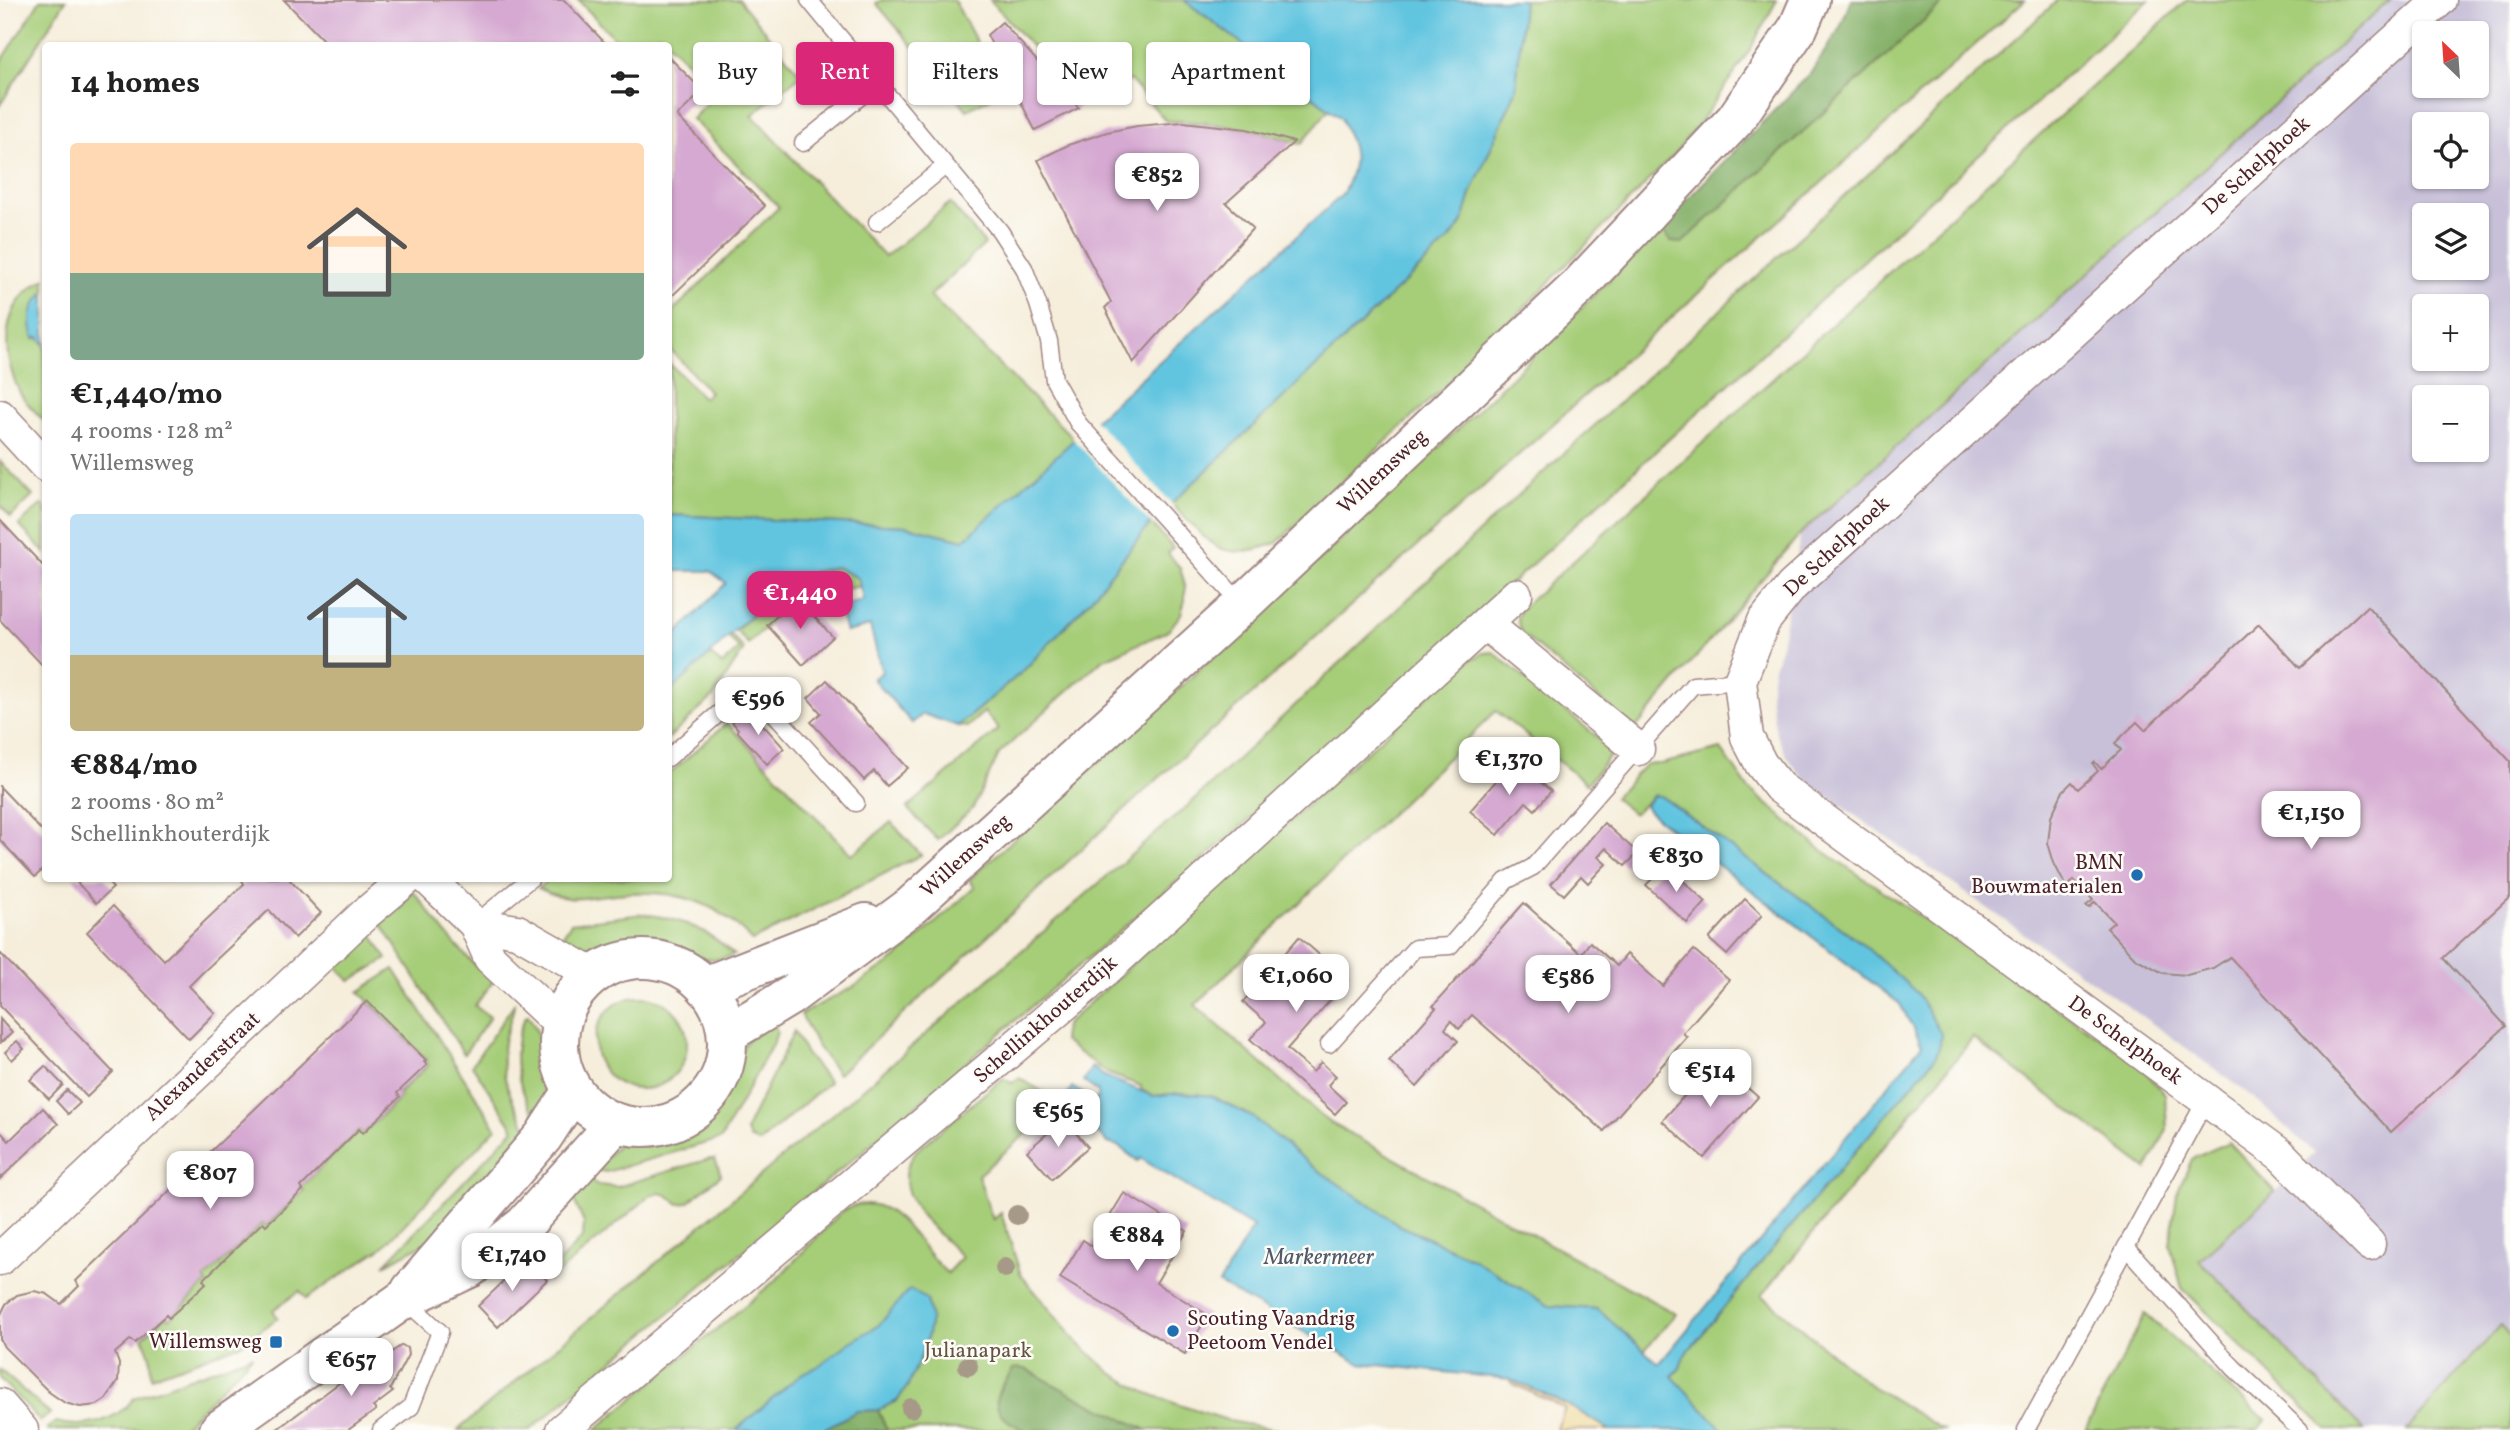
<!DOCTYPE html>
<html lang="en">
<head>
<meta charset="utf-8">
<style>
  :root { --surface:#fff; --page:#f2f2f2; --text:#222; --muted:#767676; --accent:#db2777 }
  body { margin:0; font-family:Vollkorn,serif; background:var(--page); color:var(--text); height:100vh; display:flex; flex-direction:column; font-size:26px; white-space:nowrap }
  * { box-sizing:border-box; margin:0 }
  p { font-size:23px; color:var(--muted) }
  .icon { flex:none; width:38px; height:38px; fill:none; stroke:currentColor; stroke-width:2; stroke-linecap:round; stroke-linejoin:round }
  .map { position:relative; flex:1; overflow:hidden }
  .details { position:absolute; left:42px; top:42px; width:630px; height:840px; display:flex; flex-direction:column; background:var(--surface); border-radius:7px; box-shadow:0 2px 5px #0004 }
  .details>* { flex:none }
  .guide { position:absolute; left:693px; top:42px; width:665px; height:63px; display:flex; gap:14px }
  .needle { width:46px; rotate:335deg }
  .controls { position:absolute; left:2412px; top:21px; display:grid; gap:14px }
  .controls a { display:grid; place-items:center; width:77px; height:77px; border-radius:7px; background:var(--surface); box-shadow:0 2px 5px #0004; font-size:35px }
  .price { position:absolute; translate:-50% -60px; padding:0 16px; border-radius:14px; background:#fff; color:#222; font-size:23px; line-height:46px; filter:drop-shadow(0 2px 4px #0008) }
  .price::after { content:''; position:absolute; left:50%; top:42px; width:21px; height:16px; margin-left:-10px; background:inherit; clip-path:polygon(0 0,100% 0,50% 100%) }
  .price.active { background:var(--accent); color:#fff }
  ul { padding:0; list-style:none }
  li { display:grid; align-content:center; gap:14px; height:371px; padding:0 28px }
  li span { display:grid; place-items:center; height:217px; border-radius:7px; color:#555 }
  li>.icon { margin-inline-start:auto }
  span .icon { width:126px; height:126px; fill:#fffc; stroke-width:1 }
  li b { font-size:30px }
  h2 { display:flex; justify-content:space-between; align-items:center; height:84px; padding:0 28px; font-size:30px }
  .tag { padding:0 24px; border-radius:7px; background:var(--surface); box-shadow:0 2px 5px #0004; font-size:24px; line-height:63px }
  .tag.active { background:var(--accent); color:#fff }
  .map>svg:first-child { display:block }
  .industrial { fill:#c7c0d8; fill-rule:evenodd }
  .green { fill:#a6cd78; stroke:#787652; stroke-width:2 }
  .forest { fill:#84b068; stroke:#67684a; stroke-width:2 }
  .sand { fill:#eeda9e; stroke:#9c7c64; stroke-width:2 }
  .water { fill:#62c5e0; stroke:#567286; stroke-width:2 }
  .pier { fill:#f6eedb }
  .building { fill:#d5a9d1 }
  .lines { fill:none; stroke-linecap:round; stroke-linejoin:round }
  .lane-casing { stroke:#a08683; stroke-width:19 }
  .street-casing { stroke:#a08683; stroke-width:35 }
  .secondary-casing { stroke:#a08683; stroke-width:42 }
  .lane { stroke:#fff; stroke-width:16 }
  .street { stroke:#fff; stroke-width:32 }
  .secondary { stroke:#fff; stroke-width:38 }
  .tree { fill:#a79987 }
  .poi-dot { fill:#1f6fb2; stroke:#fdfcf7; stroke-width:2.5 }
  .labels { text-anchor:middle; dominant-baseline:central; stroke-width:5; stroke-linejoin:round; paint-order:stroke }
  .street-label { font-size:21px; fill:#4a1f2b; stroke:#fdfcf7 }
  .poi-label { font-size:21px; fill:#4a1f2b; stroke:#fdfcf7; text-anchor:end }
  .park-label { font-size:21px; fill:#665342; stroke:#fdfcf7 }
  .water-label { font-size:23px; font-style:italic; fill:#52596a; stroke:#fdfcf7 }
</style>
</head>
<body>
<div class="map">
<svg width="2510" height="1430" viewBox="0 0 2510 1430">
  <rect width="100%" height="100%" fill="#fdfcf7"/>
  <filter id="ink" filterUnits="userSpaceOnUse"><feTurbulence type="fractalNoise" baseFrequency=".0143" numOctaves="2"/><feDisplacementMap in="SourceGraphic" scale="14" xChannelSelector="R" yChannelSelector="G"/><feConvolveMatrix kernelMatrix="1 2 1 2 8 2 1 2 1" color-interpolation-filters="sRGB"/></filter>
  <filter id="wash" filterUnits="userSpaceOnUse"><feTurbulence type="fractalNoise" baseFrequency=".00686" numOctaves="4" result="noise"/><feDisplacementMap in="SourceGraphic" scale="28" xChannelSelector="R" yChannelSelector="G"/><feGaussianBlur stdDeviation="1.57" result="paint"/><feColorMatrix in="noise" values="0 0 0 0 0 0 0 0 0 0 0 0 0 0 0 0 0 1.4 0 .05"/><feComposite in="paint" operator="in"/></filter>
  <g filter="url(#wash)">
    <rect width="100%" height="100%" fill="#f6eedb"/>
    <path class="industrial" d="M2390 0H2510V1335L2500 1326 2407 1430H2364L2199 1260 2275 1192 2314 1153 2254 1098 2170 1036 1810 784 1798 772 1785 753 1776 733 1770 696 1773 670 1781 645 1801 533ZM2424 33H2476V86H2424ZM2424 124H2476V177H2424ZM2424 215H2476V268H2424ZM2424 306H2476V359H2424ZM2424 397H2476V450H2424Z"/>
    <g class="green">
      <polygon points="40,0 66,0 0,105 0,64"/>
      <polygon points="578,0 739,0 801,75 752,115 885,257 950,203 985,244 930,296 1075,440 964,540 906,526 669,515 669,363 703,398 710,392 669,348 669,315 779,207 692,119 718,92 659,34 646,45 621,45"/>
      <polygon points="882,0 954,0 1003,91 967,110 876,3"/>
      <path d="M990 0H1184L1329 109 1301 144C1256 130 1213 121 1166 121L1130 80 1084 105Z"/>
      <path d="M1523 0H1777L1751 48 1709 110 1675 154 1468 365 1277 543C1214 565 1212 542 1171 504L1448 241 1462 224 1472 191 1516 90Z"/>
      <path d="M1946 0H2025L1151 785 838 1074 817 1046 801 1014 852 988 894 960 975 887 969 880C1204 664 1445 453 1665 222L1682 243Z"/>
      <polygon points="2058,0 2149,0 1308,769 889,1129 530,1430 458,1430 863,1089 1192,802 1522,492"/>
      <polygon points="2187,0 2390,0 1801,533 1635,729 1521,633 1517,619 1520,610"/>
      <path d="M45 279V293L42 294 33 331 34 339 38 337 45 345V422C37 413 26 404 20 393 0 352 0 302 45 279Z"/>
      <polygon points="0,461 33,496 11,517 0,505"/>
      <polygon points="42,504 45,509 45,553 19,525"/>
      <polygon points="1151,523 1173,548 1168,553 1180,568 1185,585 1185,600 1181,614 1168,631 1102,660 1053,704 999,754 973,808 938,840 907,808 999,729 984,712 967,727 958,726 1023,671 1089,601"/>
      <polygon points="836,567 858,578 860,586 820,595 797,598 748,644 736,631 791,577"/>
      <polygon points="731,635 744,649 714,696 669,738 669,693 710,654 722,665 739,649 729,637"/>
      <polygon points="1493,652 1601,740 1608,749 1609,757 1587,784 1496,711 1195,1005 1327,1121 1676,1314 1644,1351 1597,1309 1549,1306 1473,1259 1401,1226 1312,1166 1254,1118 1212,1096 1181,1093 1153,1096 1141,1090 1141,1086 1107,1073 1063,1041 1065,1025 1464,663 1484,653"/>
      <path d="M727 723 852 855 891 822 921 855 752 941C715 898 671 889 616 894 581 897 573 905 538 888L549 879 668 878 669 774Z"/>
      <polygon points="1721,749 1748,788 1819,848 2138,1063 2165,1094 2167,1129 2147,1169 1973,1038 1762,1295 1867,1383 1943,1430 1722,1430 1672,1377 1680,1368 1684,1356 1782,1237 1935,1058 1940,1044 1859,941 1662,797 1654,795 1634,814 1614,798 1646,764 1661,764"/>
      <path d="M414 892C438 923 461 957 494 980L475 1006 490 1017 464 1054 380 922Z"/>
      <path d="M643 914C679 918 708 929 734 955 694 969 677 944 639 944 606 945 595 958 559 941L571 923Z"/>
      <polygon points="370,931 387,959 350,981 335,965"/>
      <polygon points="394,969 496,1128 383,1247 306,1299 300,1291 273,1310 278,1318 239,1345 151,1377 150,1356 143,1337 166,1316 169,1319 207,1283 204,1279 263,1223 266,1226 304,1191 301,1187 359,1130 363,1133 400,1098 398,1094 428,1065 425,1062 426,1059 359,992"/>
      <circle cx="641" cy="1043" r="46"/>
      <path d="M514 1004C513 1017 506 1029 504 1042 498 1074 512 1103 529 1130L439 1236 384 1265 514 1129 472 1065Z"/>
      <path d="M528 1015C549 1047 549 1079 540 1115H535C515 1084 509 1052 525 1017Z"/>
      <polygon points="774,1021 777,1032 774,1041 721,1139 606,1172 596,1170 619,1143 668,1137 692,1127 712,1111 724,1093 735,1071 739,1054 748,1039"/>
      <polygon points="794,1031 806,1054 829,1082 759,1143 750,1139 746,1131 749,1123"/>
      <path d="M1003 1078 1012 1083 1019 1078 1062 1103 978 1175 993 1220 1001 1213 1021 1275 1076 1341 1110 1372 1145 1392 1182 1406 1234 1422 1279 1430H595L777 1279 841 1212C889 1181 916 1246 947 1273L962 1257C935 1229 884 1192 916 1151Z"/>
      <polygon points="2229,1142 2275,1192 2199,1260 2364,1430 2327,1430 2182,1288 2170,1245 2177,1194 2192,1159"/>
      <path d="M709 1159H715L721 1175 687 1203 679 1204C669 1196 664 1190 651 1195L549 1281 545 1277 583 1237 584 1223 573 1198 583 1177 598 1185 617 1187Z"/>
      <polygon points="2145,1314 2266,1420 2259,1430 2085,1430"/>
      <polygon points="2501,1325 2510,1335 2510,1430 2407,1430"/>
      <path d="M253 1355 180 1430H48L47 1428 56 1422C84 1430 116 1422 134 1398Z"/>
      <polygon points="0,1370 50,1414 40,1421 0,1379"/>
    </g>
    <g class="forest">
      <polygon points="1851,0 1946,0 1682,243 1671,242 1664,233 1665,222 1810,74 1840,28"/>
      <path d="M1020 1368 1028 1370 1075 1396 1147 1430H1026C1012 1425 991 1413 998 1394 1001 1385 1009 1377 1013 1369Z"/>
      <polygon points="878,1410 887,1430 822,1430 857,1411"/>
    </g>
    <polygon class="sand" points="1510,1379 1566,1404 1610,1430 1559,1430 1557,1429 1565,1408 1511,1383"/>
    <g class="water">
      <path d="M1184 0H1523L1516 90 1472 191 1462 224 1448 241 1171 504 1151 523 1089 601 1023 671 958 726 923 714 912 723 873 679 882 672 870 626 846 632 839 608 863 600 858 578 836 567 791 577 669 693V642L726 583 710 571H669L668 515 906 526 964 540 1342 195C1359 161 1356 152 1341 118Z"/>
      <path d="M45 293V345L39 337 34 339C29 321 28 306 45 293Z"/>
      <polygon points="1654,795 1662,797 1859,941 1917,993 1941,1034 1940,1044 1935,1058 1782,1237 1684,1356 1680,1368 1672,1376 1722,1430 1610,1430 1566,1404 1510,1379 1359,1363 1219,1284 1253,1227 1140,1158 1138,1161 1118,1146 1108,1143 1074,1111 1062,1103 1072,1087 1093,1100 1098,1099 1098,1092 1083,1081 1092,1067 1104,1076 1153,1096 1181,1093 1212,1096 1254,1118 1312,1166 1401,1226 1473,1259 1549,1306 1597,1309 1659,1364 1922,1045 1900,1004 1649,812 1645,806"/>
      <polygon points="910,1289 927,1300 931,1320 926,1343 909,1384 897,1401 878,1410 857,1411 822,1430 736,1430 801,1374 817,1367 849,1343 879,1325"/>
    </g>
    <polygon class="pier" points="1094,419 1174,506 1153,526 1072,438"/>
    <g id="blocks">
      <g class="building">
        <polygon points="284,0 564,0 608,46 329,46"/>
        <polygon points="1002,22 1079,108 1035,130 987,35"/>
        <polygon points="668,56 703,91 677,116 765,206 668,300"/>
        <polygon points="1183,122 1247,129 1294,142 1226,203 1253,228 1133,363 1105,308 1111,302 1038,160 1068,145 1107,132 1137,126"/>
        <polygon points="0,520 46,569 46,669 0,620"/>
        <polygon points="797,598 833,637 803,665 767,625"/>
        <polygon points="2367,606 2510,761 2510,897 2443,958 2506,1026 2391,1132 2230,957 2213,968 2187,975 2163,973 2135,958 2107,928 2114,922 2095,902 2089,908 2086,906 2093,900 2074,880 2068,887 2062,879 2054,863 2048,843 2051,817 2063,791 2072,782 2078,789 2098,771 2093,764 2095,762 2101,769 2121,750 2115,743 2137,722 2145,730 2259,624 2300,668"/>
        <polygon points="827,680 908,768 887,786 874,771 864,780 811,722 821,713 808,698"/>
        <polygon points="746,710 752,717 754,715 784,748 767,764 737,731 738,729 732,722"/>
        <polygon points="1514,760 1551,791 1535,810 1526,802 1498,835 1470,811"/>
        <polygon points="0,787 46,835 46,866 35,877 0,840"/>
        <polygon points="1604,823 1638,853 1625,866 1606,848 1598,857 1606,864 1588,883 1581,876 1564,895 1551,884"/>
        <polygon points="1666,865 1706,902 1687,923 1646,885"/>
        <polygon points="73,878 104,878 113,888 96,903"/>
        <polygon points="241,878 288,878 321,913 295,938 269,910 202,973 189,986 215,1013 189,1039 87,932 113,906 164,960 244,884"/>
        <polygon points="1745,899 1762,915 1727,955 1709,939"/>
        <polygon points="1524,903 1581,954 1590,942 1617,966 1627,954 1663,986 1694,950 1729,980 1683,1033 1687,1037 1604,1131 1472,1015 1459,1029 1451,1021 1445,1029 1458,1041 1417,1087 1389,1061 1436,1008 1433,1006"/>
        <polygon points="1299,937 1348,980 1287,1049 1313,1072 1321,1062 1336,1076 1328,1085 1346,1102 1335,1114 1250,1039 1266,1022 1243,1002"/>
        <polygon points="0,953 113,1072 87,1097 0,1006"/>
        <polygon points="367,1001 426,1060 424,1062 427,1065 397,1093 400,1097 363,1133 359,1129 301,1187 303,1190 266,1225 263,1222 203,1280 206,1283 169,1318 166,1315 135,1343 130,1340 115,1353 119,1364 118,1381 106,1399 97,1405 80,1407 65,1403 49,1392 4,1347 0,1339 0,1316 6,1304 17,1295 34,1291 47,1294 61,1304 79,1286 76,1281"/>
        <polygon points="0,1019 12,1033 0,1043"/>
        <polygon points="17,1041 24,1049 12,1060 5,1052"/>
        <polygon points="1716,1060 1758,1097 1704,1158 1662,1121"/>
        <polygon points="45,1066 63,1085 49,1099 30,1080"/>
        <polygon points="67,1090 80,1103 68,1114 56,1101"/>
        <polygon points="43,1108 58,1124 0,1179 0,1131 9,1141"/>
        <polygon points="1064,1119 1088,1147 1052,1179 1027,1151"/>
        <polygon points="1124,1193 1187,1231 1156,1283 1208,1315 1185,1354 1060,1278 1083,1240 1092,1246"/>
        <polygon points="527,1259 547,1280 498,1327 478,1306"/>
        <polygon points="402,1345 407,1348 408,1355 390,1389 393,1392 373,1407 376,1410 348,1430 276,1430 350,1375 353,1379"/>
      </g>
    </g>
  </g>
  <g filter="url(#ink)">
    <use href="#blocks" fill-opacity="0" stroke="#a08683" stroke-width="2"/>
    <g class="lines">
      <g class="lane-casing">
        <g id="lane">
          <polyline points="809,0 1000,231 1024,268 1038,304 1049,341 1054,380 1078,423 1242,605"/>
          <polyline points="803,143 877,83"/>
          <polyline points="877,222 945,166"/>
          <polyline points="668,758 733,701 755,695 763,701 856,803"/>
          <polyline points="476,923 531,878"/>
          <polyline points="1329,1044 1415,948 1450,946 1506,881 1533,867 1693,685 1740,681"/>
          <polyline points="2206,1100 2126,1247 2234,1368 2300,1430"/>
          <polyline points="381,1430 411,1407 440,1332 405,1300"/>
          <polyline points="2026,1430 2126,1247"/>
        </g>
      </g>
      <g class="street-casing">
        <g id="street">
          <polyline points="0,416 46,466"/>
          <polyline points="1486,624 1638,749"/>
          <polyline points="427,878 475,924 490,958 561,1025"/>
          <polyline points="475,924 517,931 594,975"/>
          <polyline points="2369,1244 2281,1155 1779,787 1761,764 1747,737 1740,681 1764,621 1792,586 2440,0"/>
          <polyline points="0,1259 365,914 408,878"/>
          <polyline points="0,1405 22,1430"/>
          <polyline points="562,1430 1109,967 1516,595"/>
        </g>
      </g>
      <g class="secondary-casing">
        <g id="secondary">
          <circle cx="643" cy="1043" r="84"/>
          <polyline points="705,986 866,923"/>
          <polyline points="727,1034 790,996 911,906 1242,605 1577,288 1735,120 1798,28 1810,0"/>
          <polyline points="411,1290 543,1137 573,1091"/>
          <polyline points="219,1430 404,1299 470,1268 524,1225 616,1123"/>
        </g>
      </g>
      <use href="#lane" class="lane"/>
      <use href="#street" class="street"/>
      <use href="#secondary" class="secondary"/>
    </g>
    <g class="tree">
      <circle cx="1017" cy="1215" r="10"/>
      <circle cx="1005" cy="1268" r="10"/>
      <circle cx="968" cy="1366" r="10"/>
      <circle cx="911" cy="1408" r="10"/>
    </g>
  </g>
  <g class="poi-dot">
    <circle cx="2137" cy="875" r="7"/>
    <circle cx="1173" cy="1331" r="7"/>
    <rect x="269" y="1335" width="14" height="14" rx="3.5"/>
  </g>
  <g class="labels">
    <g class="street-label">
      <text transform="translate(2257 166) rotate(-42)">De Schelphoek</text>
      <text transform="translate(1383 472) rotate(-43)">Willemsweg</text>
      <text transform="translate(1837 547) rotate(-43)">De Schelphoek</text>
      <text transform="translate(966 856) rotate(-42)">Willemsweg</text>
      <text transform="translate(1046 1020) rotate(-41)">Schellinkhouterdijk</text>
      <text transform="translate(2125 1041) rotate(36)">De Schelphoek</text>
      <text transform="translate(203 1067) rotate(-43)">Alexanderstraat</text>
    </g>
    <g class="poi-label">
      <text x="2123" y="863">BMN<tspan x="2123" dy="24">Bouwmaterialen</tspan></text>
      <text x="1187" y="1319" text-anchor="start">Scouting Vaandrig<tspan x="1187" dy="24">Peetoom Vendel</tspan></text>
      <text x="262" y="1342">Willemsweg</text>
    </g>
    <g class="park-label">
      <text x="978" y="1351">Julianapark</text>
    </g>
    <g class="water-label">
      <text x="1319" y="1258">Markermeer</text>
    </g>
  </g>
</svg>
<div class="controls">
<a><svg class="needle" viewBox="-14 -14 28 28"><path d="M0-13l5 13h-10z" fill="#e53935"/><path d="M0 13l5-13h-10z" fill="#767676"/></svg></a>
<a><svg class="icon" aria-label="locate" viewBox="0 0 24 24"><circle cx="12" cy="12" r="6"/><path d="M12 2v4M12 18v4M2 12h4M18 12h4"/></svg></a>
<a><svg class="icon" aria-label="layers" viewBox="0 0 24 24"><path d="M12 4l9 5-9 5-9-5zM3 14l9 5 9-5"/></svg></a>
<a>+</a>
<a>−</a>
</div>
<b class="price" style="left:1157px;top:213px">€852</b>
<b class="price active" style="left:800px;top:631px">€1,440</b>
<b class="price" style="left:758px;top:737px">€596</b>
<b class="price" style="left:1509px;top:797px">€1,370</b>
<b class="price" style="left:2311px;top:851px">€1,150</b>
<b class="price" style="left:1676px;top:894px">€830</b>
<b class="price" style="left:1296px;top:1014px">€1,060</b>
<b class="price" style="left:1568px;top:1015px">€586</b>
<b class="price" style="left:1710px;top:1109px">€514</b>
<b class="price" style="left:1058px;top:1149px">€565</b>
<b class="price" style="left:210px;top:1211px">€807</b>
<b class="price" style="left:1137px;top:1273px">€884</b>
<b class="price" style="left:512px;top:1293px">€1,740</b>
<b class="price" style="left:351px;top:1398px">€657</b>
<div class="guide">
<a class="tag">Buy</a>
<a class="tag active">Rent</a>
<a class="tag">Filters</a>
<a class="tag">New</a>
<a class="tag">Apartment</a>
</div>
<section class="details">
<h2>14 homes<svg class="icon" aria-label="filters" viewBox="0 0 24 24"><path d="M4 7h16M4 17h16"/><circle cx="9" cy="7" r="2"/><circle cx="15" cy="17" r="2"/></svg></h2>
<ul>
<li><span style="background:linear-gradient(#ffd9b3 60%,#7fa58c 0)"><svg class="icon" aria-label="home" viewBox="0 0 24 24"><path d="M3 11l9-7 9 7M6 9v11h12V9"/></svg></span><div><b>€1,440/mo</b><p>4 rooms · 128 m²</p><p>Willemsweg</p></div></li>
<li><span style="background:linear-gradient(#bfe0f5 65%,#c2b280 0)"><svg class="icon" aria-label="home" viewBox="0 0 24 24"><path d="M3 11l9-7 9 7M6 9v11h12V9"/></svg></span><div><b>€884/mo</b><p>2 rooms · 80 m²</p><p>Schellinkhouterdijk</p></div></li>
</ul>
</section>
</div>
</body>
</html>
